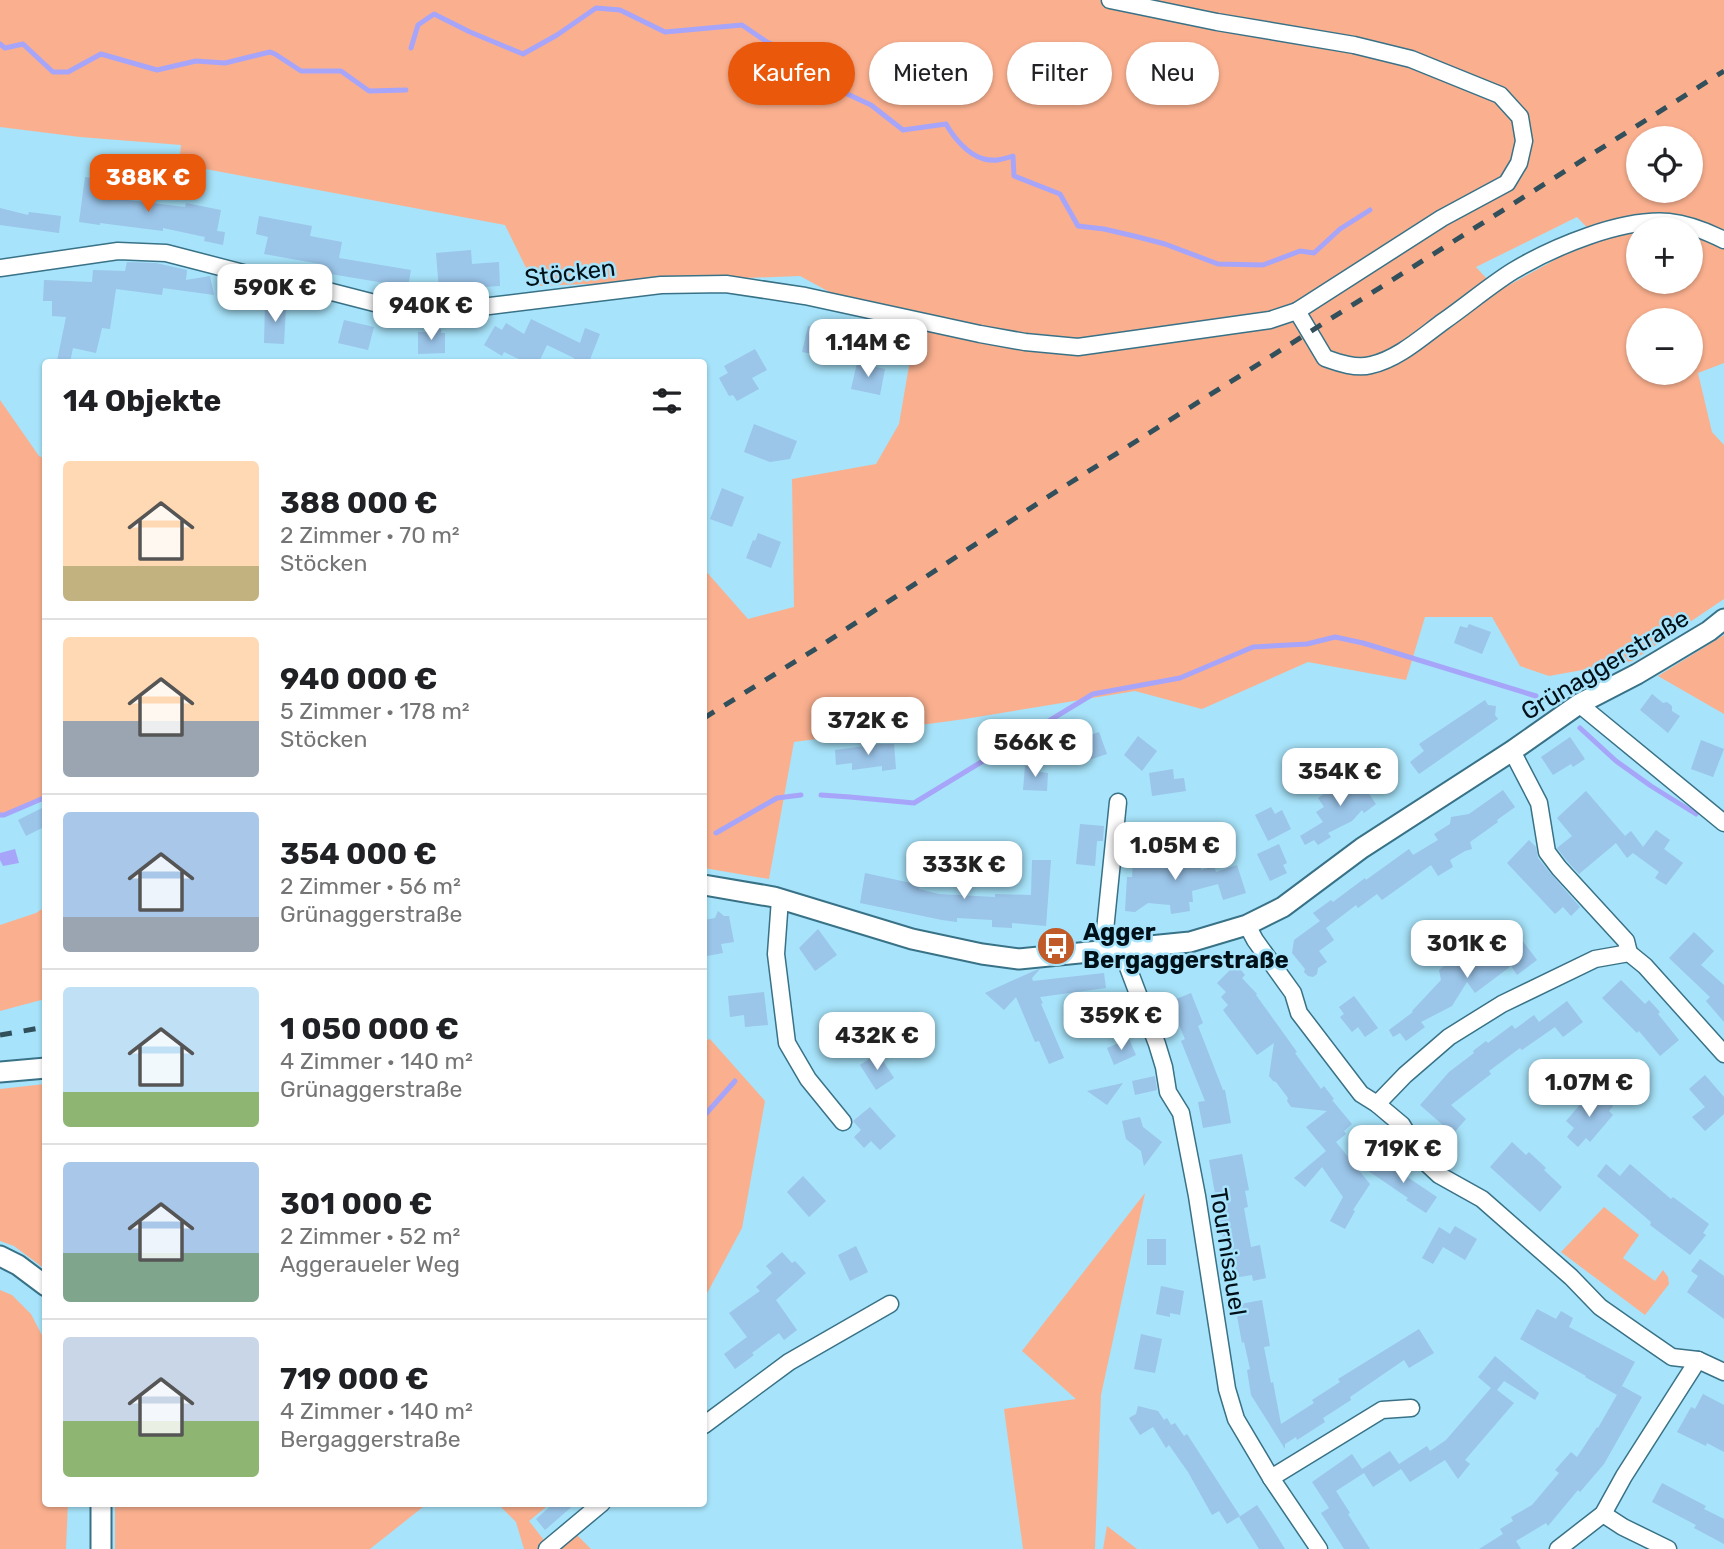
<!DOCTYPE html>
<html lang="de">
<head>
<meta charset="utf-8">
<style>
  :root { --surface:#fff; --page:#f2f2f2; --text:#202124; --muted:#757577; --line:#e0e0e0; --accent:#ea580c }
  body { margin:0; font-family:Rubik,sans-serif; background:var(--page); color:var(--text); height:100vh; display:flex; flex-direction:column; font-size:26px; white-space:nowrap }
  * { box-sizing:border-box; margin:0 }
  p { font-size:23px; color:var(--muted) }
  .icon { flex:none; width:38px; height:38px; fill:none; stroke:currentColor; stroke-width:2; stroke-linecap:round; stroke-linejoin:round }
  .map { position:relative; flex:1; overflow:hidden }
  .panel { position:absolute; left:42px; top:359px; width:665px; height:1148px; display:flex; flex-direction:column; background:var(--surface); border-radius:7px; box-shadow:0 2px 5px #0004 }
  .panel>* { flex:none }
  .banner { position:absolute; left:728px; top:42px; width:665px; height:63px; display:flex; gap:14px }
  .tools { position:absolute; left:1626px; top:126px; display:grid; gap:14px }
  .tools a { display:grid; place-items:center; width:77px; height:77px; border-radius:50%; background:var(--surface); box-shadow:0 2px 5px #0004; font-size:35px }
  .price { position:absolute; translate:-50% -60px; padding:0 16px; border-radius:14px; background:#fff; color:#222; font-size:23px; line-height:46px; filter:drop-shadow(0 2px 4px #0008) }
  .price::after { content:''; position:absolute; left:50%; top:42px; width:21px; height:16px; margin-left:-10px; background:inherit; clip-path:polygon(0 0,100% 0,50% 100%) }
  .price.active { background:var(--accent); color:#fff }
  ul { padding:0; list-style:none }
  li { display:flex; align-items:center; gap:21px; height:175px; padding:0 21px }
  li+li { border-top:2px solid var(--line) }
  li span { display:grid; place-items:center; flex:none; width:196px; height:140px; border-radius:7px; color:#555 }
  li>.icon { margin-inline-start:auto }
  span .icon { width:84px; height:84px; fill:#fffc; stroke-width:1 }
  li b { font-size:30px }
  h2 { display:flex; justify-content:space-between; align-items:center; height:84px; padding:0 21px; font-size:30px }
  .pill { padding:0 24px; border-radius:32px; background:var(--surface); box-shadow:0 2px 5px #0004; font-size:24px; line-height:63px }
  .pill.active { background:var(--accent); color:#fff }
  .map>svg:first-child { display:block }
  .green { fill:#fab08f; fill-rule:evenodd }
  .water { fill:#a7a5f9 }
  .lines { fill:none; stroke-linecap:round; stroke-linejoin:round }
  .stream { stroke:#a7a5f9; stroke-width:5 }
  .building { fill:#9bc5e9 }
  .minor-casing { stroke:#397287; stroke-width:19 }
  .tertiary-casing { stroke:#397287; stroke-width:23 }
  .minor { stroke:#fff; stroke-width:16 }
  .tertiary { stroke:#fff; stroke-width:19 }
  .rail { stroke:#32505c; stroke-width:5; stroke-dasharray:12 12; stroke-linecap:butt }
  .labels { text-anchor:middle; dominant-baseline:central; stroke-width:5; stroke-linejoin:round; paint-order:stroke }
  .street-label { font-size:24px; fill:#001018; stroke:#a7e3fa }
  .poi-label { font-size:24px; font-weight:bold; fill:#001018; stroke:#a7e3fa; text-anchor:start }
</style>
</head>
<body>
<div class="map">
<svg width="1724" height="1549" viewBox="0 0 1724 1549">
  <rect width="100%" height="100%" fill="#a7e3fa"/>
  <g class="green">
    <path d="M0 0H1724V363L1698 373 1712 432 1724 445V599L1632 661 1549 676 1520 666 1492 617H1425L1406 680 1308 662 1202 709 1135 691 965 719 794 742 769 879 704 868V569L748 619 794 607 792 479 876 464 899 424 910 360 896 328 800 276 535 286 505 225 179 164 181 145 80 137 0 127ZM1638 138H1690V191H1638ZM1577 217 1600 241 1560 257 1498 291 1476 267ZM1638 229H1690V282H1638ZM1638 320H1690V373H1638Z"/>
    <polygon points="0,400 39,456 46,459 45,800 0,817"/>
    <polygon points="1724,635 1724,714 1658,676"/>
    <polygon points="45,907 45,999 0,1011 0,925 36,913"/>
    <polygon points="710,1039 765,1101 742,1228 704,1299 704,1041"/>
    <polygon points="45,1084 46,1084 45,1269 14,1246 0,1241 0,1089"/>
    <polygon points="1145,1193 1101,1395 1095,1549 1023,1549 1004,1409 1076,1399 1022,1351"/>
    <polygon points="1604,1207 1639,1235 1623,1258 1655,1281 1663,1270 1668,1277 1669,1284 1645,1315 1561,1252"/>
    <polygon points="0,1290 12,1295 31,1314 45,1341 46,1503 68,1503 66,1549 0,1549"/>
    <polygon points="115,1503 428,1503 370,1549 115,1549"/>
    <polygon points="497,1503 551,1503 529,1521 551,1549 524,1549 516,1522"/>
    <polygon points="1107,1526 1137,1549 1103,1549"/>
    <polygon points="577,1535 591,1549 559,1549"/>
  </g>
  <polygon class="water" points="15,849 19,863 3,866 0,860 0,853"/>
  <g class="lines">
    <g class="stream">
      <polyline points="0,44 5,48 23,44 53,72 68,72 101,54 157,70 196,61 225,63 270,52 275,54 301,71 341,71 369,91 406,90"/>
      <path d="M411 48 418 25 434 14 470 32 523 54 557 35 596 8 620 10 665 32 742 25 767 42 784 50 793 67 811 70 818 91 843 92 871 105 903 130 946 124C954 138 968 155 984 159 994 162 1004 159 1013 156L1014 176 1060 194 1078 226 1104 229 1134 236 1165 244 1218 264 1263 265 1300 251 1314 253 1340 229 1370 210"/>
      <polyline points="1580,728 1616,761 1651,786 1696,814"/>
      <polyline points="821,795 850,797 914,803 1093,694 1180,678 1253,647 1307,644 1335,637 1363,643 1536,696"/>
      <polyline points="0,815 4,815 46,797"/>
      <polyline points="716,833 777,798 801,795"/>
      <polyline points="704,1116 735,1081"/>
    </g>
  </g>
  <g class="building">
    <polygon points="85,177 106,180 104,197 185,207 186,203 221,210 217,231 225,232 223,245 204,241 205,237 163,228 163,231 100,223 100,225 79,222"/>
    <polygon points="0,208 28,215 29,212 61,216 59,233 0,225"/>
    <polygon points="259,216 312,226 310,236 342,242 339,258 411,270 408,287 319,272 320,264 264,254 268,237 256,234"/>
    <polygon points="471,250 472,264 499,262 500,286 439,290 436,253"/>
    <polygon points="127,262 156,263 187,270 186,280 210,276 214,295 163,288 162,295 116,289 110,329 102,328 96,353 73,348 70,362 57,361 66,317 52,316 52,301 43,301 44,280 92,282 93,270 125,271"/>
    <polygon points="265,305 286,306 284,344 264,343"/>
    <polygon points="531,319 580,343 585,328 600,334 589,362 572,362 574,358 547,345 539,362 525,362 504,352 502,356 484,345 495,326 502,330 506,323 524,334"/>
    <polygon points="344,320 374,327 368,350 338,343"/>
    <polygon points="808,326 839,333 834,358 802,352"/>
    <polygon points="441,329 441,333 445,333 445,353 418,354 418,332 426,332 426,330"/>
    <polygon points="755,349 767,370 752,378 759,389 737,401 733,395 729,396 719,378 728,373 724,366"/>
    <polygon points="857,363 885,369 880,395 851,389"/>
    <polygon points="754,424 797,441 790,459 770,462 744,452"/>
    <polygon points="722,488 744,497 732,527 710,519"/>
    <polygon points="758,533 781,542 771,568 746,558 753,540 755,541"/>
    <polygon points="1469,624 1491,632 1482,654 1454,643 1460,626 1467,628"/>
    <polygon points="1652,694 1663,703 1667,702 1672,706 1672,711 1680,716 1668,733 1640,710"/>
    <polygon points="1485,700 1488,705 1496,706 1495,715 1498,719 1419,774 1410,762 1424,751 1419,744"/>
    <polygon points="1099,732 1107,754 1086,761 1084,754 1068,760 1063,744"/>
    <polygon points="1138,736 1157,751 1142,771 1124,755"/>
    <polygon points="1570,737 1585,759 1573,767 1571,764 1553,775 1541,757"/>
    <polygon points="1701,740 1724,749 1713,777 1691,769"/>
    <polygon points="880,744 894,744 896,769 882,771 882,766 852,770 852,763 836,765 835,750"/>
    <polygon points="1025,766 1041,767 1040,772 1048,773 1047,791 1023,790"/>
    <polygon points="1173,769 1174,779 1184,778 1186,791 1152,796 1149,773"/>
    <polygon points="1360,772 1369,785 1365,788 1376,804 1364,813 1362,810 1352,821 1328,833 1331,837 1318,845 1314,840 1305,845 1300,836 1323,822 1316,812 1324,807 1318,798 1346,779 1348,781"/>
    <polygon points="1503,790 1515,807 1497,820 1498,822 1470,842 1472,849 1465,851 1450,860 1453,867 1438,876 1431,865 1382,900 1377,894 1358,908 1356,905 1326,928 1334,940 1319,951 1327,962 1318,968 1317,974 1313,977 1308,976 1304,972 1305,969 1292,953 1294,940 1320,921 1313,913 1331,900 1333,902 1365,878 1366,880 1409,849 1413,855 1438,840 1434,834 1450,824 1451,817 1469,814"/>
    <polygon points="1586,791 1625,836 1631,831 1643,847 1656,830 1670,840 1664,849 1683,863 1666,885 1655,878 1659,872 1633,853 1627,858 1616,843 1579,874 1567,861 1557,848 1572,836 1557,818"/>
    <polygon points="46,806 46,826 26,836 18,820"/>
    <polygon points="1271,807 1275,814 1282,810 1291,829 1268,841 1255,815"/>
    <polygon points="1080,824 1104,826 1103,841 1097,841 1095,866 1076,864"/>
    <polygon points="1529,840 1536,847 1538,858 1551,874 1580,907 1571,916 1563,907 1555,914 1507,863"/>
    <polygon points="1279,844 1287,863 1283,865 1287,873 1270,881 1257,854"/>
    <polygon points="998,845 1014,846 1014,861 998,860"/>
    <polygon points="1134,846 1158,847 1157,868 1199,858 1201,870 1214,866 1216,872 1237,865 1246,893 1223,900 1218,884 1192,891 1193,902 1189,902 1190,911 1171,914 1170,905 1148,903 1135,912 1125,911 1127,877 1132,877"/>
    <polygon points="1032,860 1051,860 1046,926 1012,923 1012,928 992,927 992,920 957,918 957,922 942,920 860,903 865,873 920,885 919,889 939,894 995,897 995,894 1031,895"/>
    <polygon points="718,911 724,916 729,916 734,942 721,944 723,953 707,956 704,939 704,920 715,918"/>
    <polygon points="818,929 837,955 815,971 799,948"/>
    <polygon points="1515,931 1537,960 1517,975 1511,966 1475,993 1467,982 1452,1006 1421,1022 1425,1027 1406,1041 1400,1033 1393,1037 1389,1030 1413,1012 1412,1011 1441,980 1439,970 1453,959 1458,966 1491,941 1495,946"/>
    <polygon points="1694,932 1714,951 1701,965 1724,985 1724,1022 1706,1001 1710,997 1669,958"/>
    <polygon points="1236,964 1245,975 1242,978 1257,994 1256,995 1297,1052 1295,1053 1321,1089 1324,1086 1334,1099 1332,1100 1352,1124 1344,1131 1346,1134 1336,1142 1370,1184 1353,1210 1355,1211 1345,1229 1330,1221 1343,1197 1322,1167 1305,1187 1294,1178 1326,1151 1306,1127 1327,1111 1291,1107 1287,1101 1288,1098 1276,1082 1273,1081 1269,1076 1274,1043 1257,1055 1223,1010 1228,1005 1221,997 1226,992 1217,983"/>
    <polygon points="1040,969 1032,978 1033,981 1104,973 1106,988 1040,997 1043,1003 1041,1004 1064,1058 1049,1064 1039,1041 1035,1042 1016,997 1004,1010 985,993 1036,970"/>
    <polygon points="1621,980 1645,1004 1649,1000 1660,1012 1658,1014 1679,1040 1660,1056 1639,1031 1637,1033 1602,998"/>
    <polygon points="764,992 768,1025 745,1027 744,1015 730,1017 728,996"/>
    <polygon points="1191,993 1203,1023 1198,1026 1223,1090 1225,1090 1231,1123 1203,1128 1198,1102 1205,1101 1181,1041 1185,1039 1169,1002"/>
    <polygon points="1354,996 1378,1028 1365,1037 1358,1027 1352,1032 1340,1017 1344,1014 1339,1007"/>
    <polygon points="1567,1001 1583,1022 1563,1037 1555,1027 1522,1050 1520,1048 1489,1071 1491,1074 1451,1105 1466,1119 1453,1134 1420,1105 1449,1072 1474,1053 1473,1051 1486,1041 1488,1043 1512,1025 1515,1029 1534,1015 1539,1022"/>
    <polygon points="1129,1039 1136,1055 1114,1065 1107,1048"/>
    <polygon points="878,1053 894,1078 876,1090 860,1065"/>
    <polygon points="1705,1075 1724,1097 1724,1114 1705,1131 1692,1117 1705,1107 1689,1089"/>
    <polygon points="1155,1076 1157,1090 1135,1095 1132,1081"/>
    <polygon points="1123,1083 1107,1105 1087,1091"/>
    <polygon points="1589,1094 1597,1101 1602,1096 1613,1106 1609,1111 1613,1115 1590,1142 1586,1138 1578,1147 1567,1137 1574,1128 1566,1121"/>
    <polygon points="870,1107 896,1136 880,1150 871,1141 864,1148 854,1137 861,1130 853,1121"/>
    <polygon points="1140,1117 1143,1127 1162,1142 1144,1166 1141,1151 1126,1139 1122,1121"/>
    <polygon points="1512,1142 1526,1155 1529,1152 1546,1168 1544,1170 1562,1187 1540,1212 1490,1167"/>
    <polygon points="1242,1154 1249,1190 1245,1191 1248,1207 1244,1208 1251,1247 1260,1245 1266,1278 1253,1281 1252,1275 1233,1278 1225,1237 1223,1238 1209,1160"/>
    <polygon points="1376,1156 1437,1197 1426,1213 1406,1200 1408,1198 1367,1170"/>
    <polygon points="1606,1164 1620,1176 1630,1164 1671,1199 1673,1197 1709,1224 1703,1233 1706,1235 1690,1255 1650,1225 1651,1222 1597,1176"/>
    <polygon points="803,1176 826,1201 809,1217 787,1192"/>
    <polygon points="1455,1226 1477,1239 1465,1260 1443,1247 1433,1264 1422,1258 1439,1227 1450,1234"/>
    <rect x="1147" y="1239" width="19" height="26"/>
    <polygon points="856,1246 868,1272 850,1281 838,1255"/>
    <polygon points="782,1252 792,1263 795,1261 806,1273 776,1300 797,1330 784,1340 779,1333 752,1353 754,1355 735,1369 724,1354 747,1337 729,1313 760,1291 756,1287 772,1273 766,1266"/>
    <polygon points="1700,1259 1724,1276 1724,1319 1687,1292 1698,1276 1691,1271"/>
    <polygon points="1161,1286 1184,1291 1180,1315 1170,1313 1170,1317 1156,1314"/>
    <polygon points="1262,1300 1270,1346 1264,1347 1271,1383 1273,1382 1281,1424 1314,1403 1312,1400 1340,1382 1338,1379 1419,1329 1434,1353 1409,1368 1404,1360 1350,1397 1351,1400 1323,1418 1325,1422 1297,1440 1296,1437 1285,1444 1285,1449 1251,1395 1247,1370 1250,1369 1244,1342 1242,1343 1235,1305"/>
    <polygon points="1537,1309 1556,1319 1561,1311 1573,1318 1569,1327 1635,1362 1617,1395 1585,1377 1586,1376 1520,1339"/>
    <polygon points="1141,1334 1162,1339 1155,1373 1134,1369"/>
    <polygon points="1495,1356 1539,1393 1535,1400 1504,1381 1497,1390 1514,1403 1465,1460 1470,1464 1458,1479 1445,1460 1410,1482 1401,1469 1373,1487 1364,1473 1336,1491 1350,1513 1348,1514 1370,1549 1344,1549 1321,1513 1329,1508 1312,1482 1352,1454 1362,1469 1390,1451 1399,1464 1427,1446 1430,1451 1446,1440 1491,1388 1478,1377"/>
    <polygon points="1622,1386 1642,1397 1604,1464 1580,1492 1578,1490 1548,1526 1546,1523 1516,1541 1521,1549 1479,1549 1503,1534 1500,1529 1513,1521 1511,1517 1532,1505 1559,1473 1555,1470 1571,1452 1577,1457 1597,1427 1598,1428"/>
    <polygon points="1703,1394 1724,1405 1724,1452 1707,1443 1706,1446 1677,1432 1691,1407 1695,1409"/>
    <polygon points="1138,1406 1158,1411 1164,1420 1167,1418 1171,1425 1175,1423 1184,1436 1187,1434 1240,1516 1227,1524 1219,1511 1212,1515 1188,1472 1169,1445 1166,1448 1153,1427 1140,1435 1129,1418 1136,1414"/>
    <polygon points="1662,1483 1706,1506 1704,1509 1724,1519 1724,1544 1694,1528 1696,1525 1652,1502"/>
    <polygon points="554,1503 576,1503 545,1530 536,1519"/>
    <polygon points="1257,1505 1267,1520 1285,1549 1259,1549 1239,1517"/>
  </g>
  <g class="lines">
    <g class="minor-casing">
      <g id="minor">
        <polyline points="0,268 118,251 166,253 263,278 324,290 394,308 473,308 661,285 726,284 805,296 980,334 1025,342 1078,347 1270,320 1297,311 1442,218 1507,183 1519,163 1524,141 1520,117 1500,95 1411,59 1354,45 1217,22 1110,0"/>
        <path d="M1297 311 1325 358C1339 363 1356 369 1371 365 1398 359 1422 337 1444 321 1467 305 1489 286 1513 271 1553 247 1622 218 1669 222 1689 224 1706 231 1724 240"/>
        <polyline points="1579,704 1724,823"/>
        <polyline points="1512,751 1539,803 1547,852 1559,868 1626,941 1629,953"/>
        <polyline points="780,899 776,954 787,1043 808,1079 843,1122"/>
        <polyline points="1247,925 1255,940 1293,993 1299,1013 1361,1094 1377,1104 1402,1125 1423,1160 1439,1175 1482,1199 1571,1277 1600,1307 1640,1335 1672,1357 1698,1360 1724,1372"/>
        <polyline points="1121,949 1157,1044 1164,1067 1168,1092 1181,1113 1197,1196 1227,1389 1236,1419 1271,1478 1319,1549"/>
        <polyline points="1103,950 1118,802"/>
        <polyline points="1377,1104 1405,1075 1449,1037 1502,1004 1595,959 1629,953 1645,966 1724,1054"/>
        <polyline points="704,1425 789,1362 890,1304"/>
        <polyline points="1271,1478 1382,1410 1411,1408"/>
        <polyline points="1603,1514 1623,1527 1668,1549"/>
        <polyline points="547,1549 602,1503"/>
        <polyline points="1558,1549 1603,1514 1624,1476 1698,1360"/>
      </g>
    </g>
    <g class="tertiary-casing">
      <g id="tertiary">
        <polyline points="704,885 774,897 912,939 982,954 1019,959 1190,942 1247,925 1283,907 1362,848 1512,751 1579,704 1637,674 1709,631 1724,619"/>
        <polyline points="0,1072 46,1068"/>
        <polyline points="0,1256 18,1265 46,1286"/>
        <polyline points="101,1503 101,1549"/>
      </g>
    </g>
    <use href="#minor" class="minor"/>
    <use href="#tertiary" class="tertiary"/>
    <g class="rail">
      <polyline points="704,718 822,645 1046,498 1724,71"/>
      <polyline points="0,1035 46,1027"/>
    </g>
  </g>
  <defs>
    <g id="bus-disc" transform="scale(2.0125)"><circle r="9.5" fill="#c05b29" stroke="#a7e3fa"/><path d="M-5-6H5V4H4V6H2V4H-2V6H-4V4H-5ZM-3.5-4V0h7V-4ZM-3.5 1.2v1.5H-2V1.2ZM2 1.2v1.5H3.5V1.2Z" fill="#fff"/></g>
  </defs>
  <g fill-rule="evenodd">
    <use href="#bus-disc" x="1056" y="946"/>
  </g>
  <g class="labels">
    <g class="street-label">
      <text transform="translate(570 273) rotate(-7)">Stöcken</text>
      <text transform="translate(1605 665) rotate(-31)">Grünaggerstraße</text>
      <text transform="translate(1228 1252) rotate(81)">Tournisauel</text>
    </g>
    <g class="poi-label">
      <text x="1083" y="932">Agger<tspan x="1083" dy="28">Bergaggerstraße</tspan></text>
    </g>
  </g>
</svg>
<div class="tools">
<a><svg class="icon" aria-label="locate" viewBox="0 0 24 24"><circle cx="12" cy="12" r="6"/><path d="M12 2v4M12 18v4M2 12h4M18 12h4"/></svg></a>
<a>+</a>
<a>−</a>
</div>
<b class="price active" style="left:148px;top:214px">388K €</b>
<b class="price" style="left:275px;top:324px">590K €</b>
<b class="price" style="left:431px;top:342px">940K €</b>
<b class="price" style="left:868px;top:379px">1.14M €</b>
<b class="price" style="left:868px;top:757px">372K €</b>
<b class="price" style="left:1035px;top:779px">566K €</b>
<b class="price" style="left:1340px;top:808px">354K €</b>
<b class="price" style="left:1175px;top:882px">1.05M €</b>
<b class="price" style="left:964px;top:901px">333K €</b>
<b class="price" style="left:1467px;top:980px">301K €</b>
<b class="price" style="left:1121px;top:1052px">359K €</b>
<b class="price" style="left:877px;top:1072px">432K €</b>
<b class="price" style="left:1589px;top:1119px">1.07M €</b>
<b class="price" style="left:1403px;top:1185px">719K €</b>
<div class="banner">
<a class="pill active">Kaufen</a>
<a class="pill">Mieten</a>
<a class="pill">Filter</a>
<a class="pill">Neu</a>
</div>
<section class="panel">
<h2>14 Objekte<svg class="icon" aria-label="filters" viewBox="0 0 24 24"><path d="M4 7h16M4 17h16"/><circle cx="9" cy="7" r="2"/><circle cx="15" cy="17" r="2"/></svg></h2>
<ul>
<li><span style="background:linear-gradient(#ffd9b3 75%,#c2b280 0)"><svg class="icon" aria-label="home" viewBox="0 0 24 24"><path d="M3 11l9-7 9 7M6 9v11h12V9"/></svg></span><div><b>388 000 €</b><p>2 Zimmer · 70 m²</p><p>Stöcken</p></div></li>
<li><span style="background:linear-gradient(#ffd9b3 60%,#9aa5b1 0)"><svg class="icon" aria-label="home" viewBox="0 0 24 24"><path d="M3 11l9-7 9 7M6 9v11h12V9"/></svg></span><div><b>940 000 €</b><p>5 Zimmer · 178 m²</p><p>Stöcken</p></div></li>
<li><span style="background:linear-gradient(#a9c7e8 75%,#9aa5b1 0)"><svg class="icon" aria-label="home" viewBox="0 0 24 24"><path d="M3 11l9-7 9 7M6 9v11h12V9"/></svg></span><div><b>354 000 €</b><p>2 Zimmer · 56 m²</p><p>Grünaggerstraße</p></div></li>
<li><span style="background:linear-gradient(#bfe0f5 75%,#8fb573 0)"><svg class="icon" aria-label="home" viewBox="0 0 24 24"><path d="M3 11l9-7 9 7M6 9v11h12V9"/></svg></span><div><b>1 050 000 €</b><p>4 Zimmer · 140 m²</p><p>Grünaggerstraße</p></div></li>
<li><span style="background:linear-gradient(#a9c7e8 65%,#7fa58c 0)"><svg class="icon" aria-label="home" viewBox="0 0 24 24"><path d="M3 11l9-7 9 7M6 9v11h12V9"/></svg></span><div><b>301 000 €</b><p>2 Zimmer · 52 m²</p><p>Aggeraueler Weg</p></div></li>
<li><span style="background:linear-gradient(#c9d6e8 60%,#8fb573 0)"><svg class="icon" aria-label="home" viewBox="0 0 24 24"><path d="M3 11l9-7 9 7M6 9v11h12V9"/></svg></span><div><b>719 000 €</b><p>4 Zimmer · 140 m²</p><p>Bergaggerstraße</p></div></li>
</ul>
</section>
</div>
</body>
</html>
